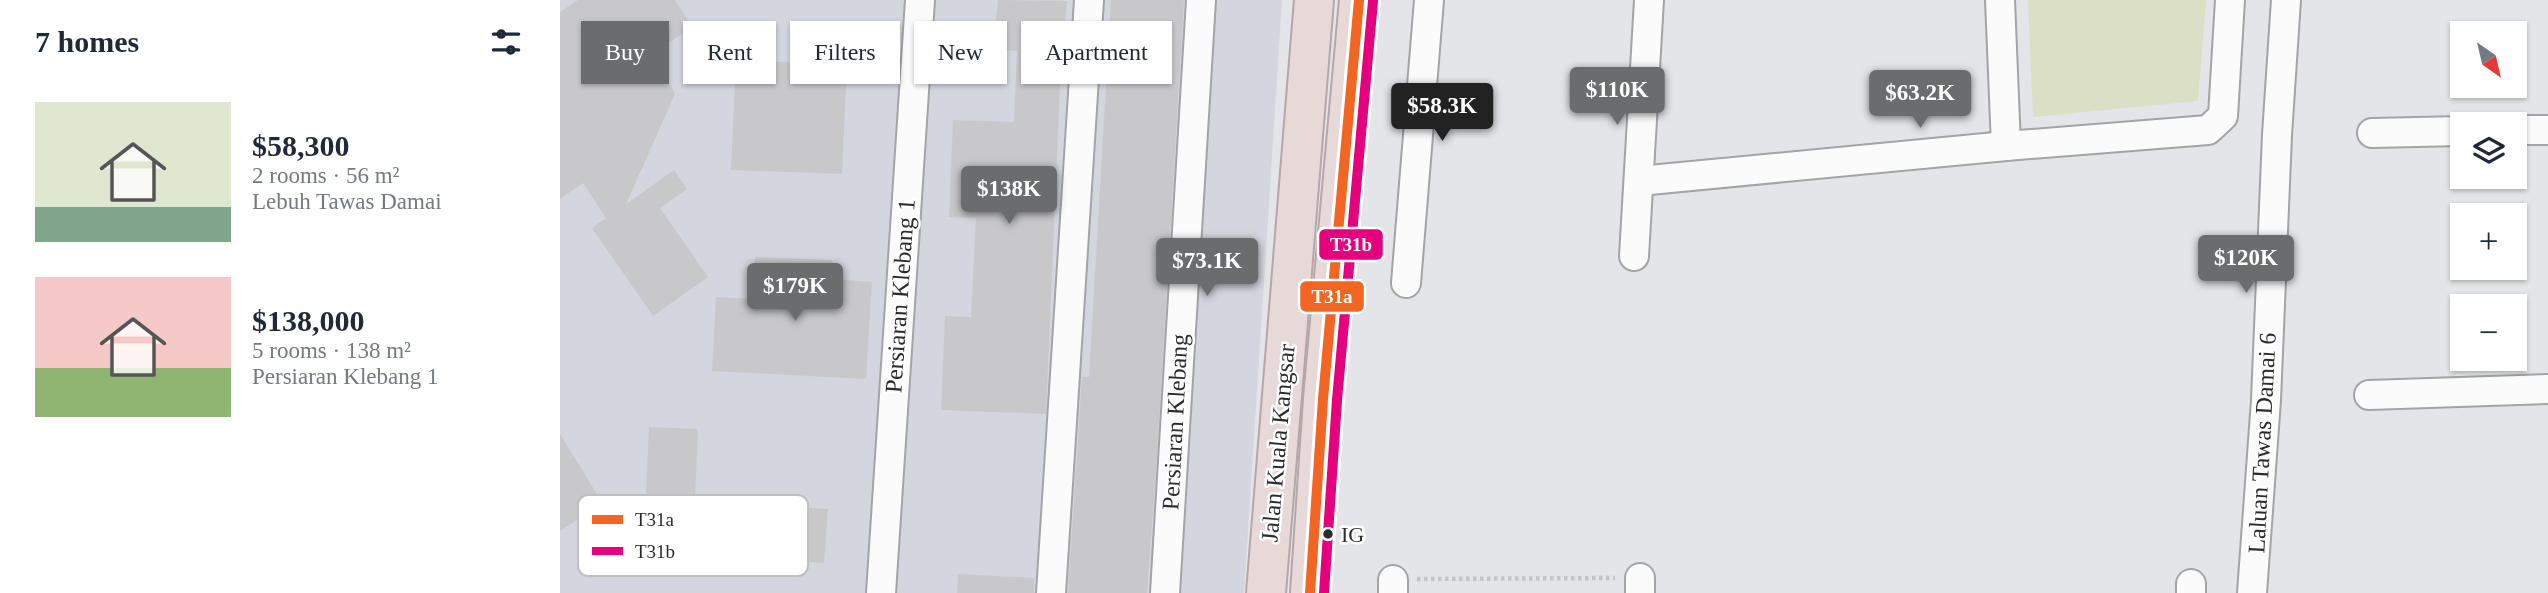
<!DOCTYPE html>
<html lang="en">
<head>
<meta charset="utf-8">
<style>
  :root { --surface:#fff; --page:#f6f6f7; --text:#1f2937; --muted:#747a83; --accent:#6b6c6e }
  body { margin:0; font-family:"Times New Roman",serif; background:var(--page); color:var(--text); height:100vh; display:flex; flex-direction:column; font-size:26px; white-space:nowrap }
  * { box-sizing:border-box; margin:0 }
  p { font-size:23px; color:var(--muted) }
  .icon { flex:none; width:38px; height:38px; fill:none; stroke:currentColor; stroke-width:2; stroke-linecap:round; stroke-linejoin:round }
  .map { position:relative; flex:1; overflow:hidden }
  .sheet { display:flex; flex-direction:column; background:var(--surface); width:560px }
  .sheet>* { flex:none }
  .top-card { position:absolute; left:21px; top:21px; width:665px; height:63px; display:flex; gap:14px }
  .needle { width:46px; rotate:146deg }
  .fabs { position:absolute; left:1890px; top:21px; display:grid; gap:14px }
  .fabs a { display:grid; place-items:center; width:77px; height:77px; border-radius:0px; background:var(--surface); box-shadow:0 2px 5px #0004; font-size:35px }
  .price { position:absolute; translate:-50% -60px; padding:0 16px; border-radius:7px; background:var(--accent); color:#fff; font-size:23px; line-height:46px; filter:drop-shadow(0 2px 4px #0008) }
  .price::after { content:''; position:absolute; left:50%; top:42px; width:21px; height:16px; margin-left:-10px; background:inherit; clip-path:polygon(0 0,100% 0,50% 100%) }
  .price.active { background:#222; color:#fff }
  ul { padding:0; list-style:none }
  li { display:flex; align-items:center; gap:21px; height:175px; padding:0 35px }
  li span { display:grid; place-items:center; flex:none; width:196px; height:140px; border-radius:0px; color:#555 }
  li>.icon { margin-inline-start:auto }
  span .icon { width:84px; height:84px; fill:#fffc; stroke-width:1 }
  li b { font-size:30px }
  h2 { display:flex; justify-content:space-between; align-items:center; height:84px; padding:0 35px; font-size:30px }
  .pill { padding:0 24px; border-radius:0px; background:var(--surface); box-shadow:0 2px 5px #0004; font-size:24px; line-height:63px }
  .pill.active { background:var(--accent); color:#fff }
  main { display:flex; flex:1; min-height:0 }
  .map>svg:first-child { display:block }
  .built { fill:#d3d6de }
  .green { fill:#dadfc6 }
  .building { fill:#c8c8ca }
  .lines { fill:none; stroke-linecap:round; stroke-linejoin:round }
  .minor-casing { stroke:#a3a4a6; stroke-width:32 }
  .highway-casing { stroke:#b6a6a7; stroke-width:42 }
  .path { stroke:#c5c5c6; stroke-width:4.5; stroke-dasharray:3.5 3.5; stroke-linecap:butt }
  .minor { stroke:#fbfbfc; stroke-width:28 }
  .highway { stroke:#e8d9d9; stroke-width:38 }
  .bus-1-casing { stroke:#fff; stroke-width:16 }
  .bus-2-casing { stroke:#fff; stroke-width:16 }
  .bus-1 { stroke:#f26522; stroke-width:10 }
  .bus-2 { stroke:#e5007d; stroke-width:10 }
  .bus-dot { fill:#2a2b2d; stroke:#fff; stroke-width:2.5 }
  .labels { text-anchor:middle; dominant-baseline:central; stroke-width:5; stroke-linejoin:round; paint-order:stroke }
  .bus-label { font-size:22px; fill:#2a2b2d; stroke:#fff; text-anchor:start }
  .street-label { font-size:24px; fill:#2a2b2d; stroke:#fff }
  .key { fill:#fff; stroke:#bfbfc0; stroke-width:2 }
  .key-label { font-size:19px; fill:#2a2b2d }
  .line-badge { stroke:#fff; stroke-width:2.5 }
  .badge-label { font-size:19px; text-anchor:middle; font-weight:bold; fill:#fff }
</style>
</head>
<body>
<main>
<section class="sheet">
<h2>7 homes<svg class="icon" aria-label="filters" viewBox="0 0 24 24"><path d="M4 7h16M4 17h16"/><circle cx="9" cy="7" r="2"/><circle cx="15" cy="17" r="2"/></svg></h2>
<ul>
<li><span style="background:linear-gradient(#dfe7d0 75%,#7fa58c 0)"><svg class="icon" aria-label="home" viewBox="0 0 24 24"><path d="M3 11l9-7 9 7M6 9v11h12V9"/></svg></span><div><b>$58,300</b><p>2 rooms · 56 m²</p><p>Lebuh Tawas Damai</p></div></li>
<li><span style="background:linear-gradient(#f6c9c9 65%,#8fb573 0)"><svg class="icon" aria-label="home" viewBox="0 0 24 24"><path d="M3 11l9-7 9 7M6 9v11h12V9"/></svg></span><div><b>$138,000</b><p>5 rooms · 138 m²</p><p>Persiaran Klebang 1</p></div></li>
</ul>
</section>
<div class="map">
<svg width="1988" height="593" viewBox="0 0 1988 593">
  <rect width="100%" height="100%" fill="#e4e5e8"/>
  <polygon class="built" points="0,0 722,0 684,593 0,593"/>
  <polygon class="green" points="1468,0 1646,0 1638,101 1473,117"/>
  <g class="building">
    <polygon points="18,0 115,0 132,27 93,54 115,94 66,204 114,170 127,189 100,208 148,277 93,316 32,228 46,218 23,183 0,199 0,12"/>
    <polygon points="438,0 507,1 501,64 486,414 381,410 385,316 411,317 416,218 389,217 393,120 454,122 457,51 433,49"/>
    <polygon points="551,0 624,0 597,455 587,593 508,593 522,377 529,377"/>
    <polygon points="176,60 287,65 282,174 171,170"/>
    <polygon points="195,257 272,260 271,279 312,282 306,379 152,371 156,297 193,299"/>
    <polygon points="89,427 138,429 135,500 268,509 264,563 143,555 146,521 85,518"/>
    <polygon points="0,434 43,504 0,531"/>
    <polygon points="398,574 474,578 474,593 397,593"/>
  </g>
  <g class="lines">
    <g class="minor-casing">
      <g id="minor">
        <polyline points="1440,0 1446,146"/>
        <polyline points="1955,130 1988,130"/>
        <polyline points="1812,133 1902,131"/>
        <polyline points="1079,181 1446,146 1648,130 1663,116 1670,0"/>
        <polyline points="1074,256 1089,0"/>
        <polyline points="846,283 869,0"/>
        <polyline points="1809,395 1988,389"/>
        <polyline points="321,593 360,0"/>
        <polyline points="491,593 529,0"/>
        <polyline points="605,593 641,0"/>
        <polyline points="833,593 833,580"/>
        <polyline points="1080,593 1080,578"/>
        <polyline points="1631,593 1631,584"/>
        <polyline points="1692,593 1706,400 1717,135 1726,0"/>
      </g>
    </g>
    <g class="highway-casing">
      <g id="highway">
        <polyline points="706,593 754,0"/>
        <polyline points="750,593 763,399 799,0"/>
      </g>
    </g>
    <polyline class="path" points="857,579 1055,578"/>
    <use href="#minor" class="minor"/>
    <use href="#highway" class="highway"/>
    <g class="bus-1-casing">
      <polyline id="bus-1" points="750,593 763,399 799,0"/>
    </g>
    <g class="bus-2-casing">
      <polyline id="bus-2" points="764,593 777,400 813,1"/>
    </g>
    <use href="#bus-1" class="bus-1"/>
    <use href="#bus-2" class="bus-2"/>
  </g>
  <circle class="bus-dot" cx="768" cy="534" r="6"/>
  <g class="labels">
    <g class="bus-label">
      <text x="781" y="534">IG</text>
    </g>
    <g class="street-label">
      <text transform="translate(340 296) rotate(-86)">Persiaran Klebang 1</text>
      <text transform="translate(615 422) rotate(-87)">Persiaran Klebang</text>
      <text transform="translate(718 443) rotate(-85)">Jalan Kuala Kangsar</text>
      <text transform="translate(1702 443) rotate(-87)">Laluan Tawas Damai 6</text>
    </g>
  </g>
  <rect x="18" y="495" width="230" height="81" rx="10" class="key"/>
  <rect x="32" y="515" width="31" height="9" fill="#f26522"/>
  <rect x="32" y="547" width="31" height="8" fill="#e5007d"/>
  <g class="key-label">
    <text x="75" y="526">T31a</text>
    <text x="75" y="558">T31b</text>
  </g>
  <g class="line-badge">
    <rect x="758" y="228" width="66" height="33" rx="7" fill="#e5007d"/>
    <rect x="739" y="280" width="66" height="33" rx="7" fill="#f26522"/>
  </g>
  <g class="badge-label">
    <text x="791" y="251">T31b</text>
    <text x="772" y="303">T31a</text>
  </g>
</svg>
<div class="fabs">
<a><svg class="needle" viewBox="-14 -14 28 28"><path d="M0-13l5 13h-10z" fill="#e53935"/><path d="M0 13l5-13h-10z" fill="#747a83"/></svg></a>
<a><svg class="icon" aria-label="layers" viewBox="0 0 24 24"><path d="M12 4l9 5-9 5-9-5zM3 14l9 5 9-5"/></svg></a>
<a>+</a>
<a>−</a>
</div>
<b class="price" style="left:1057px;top:127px">$110K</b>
<b class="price" style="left:1360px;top:130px">$63.2K</b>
<b class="price active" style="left:882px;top:143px">$58.3K</b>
<b class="price" style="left:449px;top:226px">$138K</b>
<b class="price" style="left:1686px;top:295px">$120K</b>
<b class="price" style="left:647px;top:298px">$73.1K</b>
<b class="price" style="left:235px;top:323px">$179K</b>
<div class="top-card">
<a class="pill active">Buy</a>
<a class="pill">Rent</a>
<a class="pill">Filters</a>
<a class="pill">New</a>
<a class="pill">Apartment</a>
</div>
</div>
</main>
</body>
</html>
